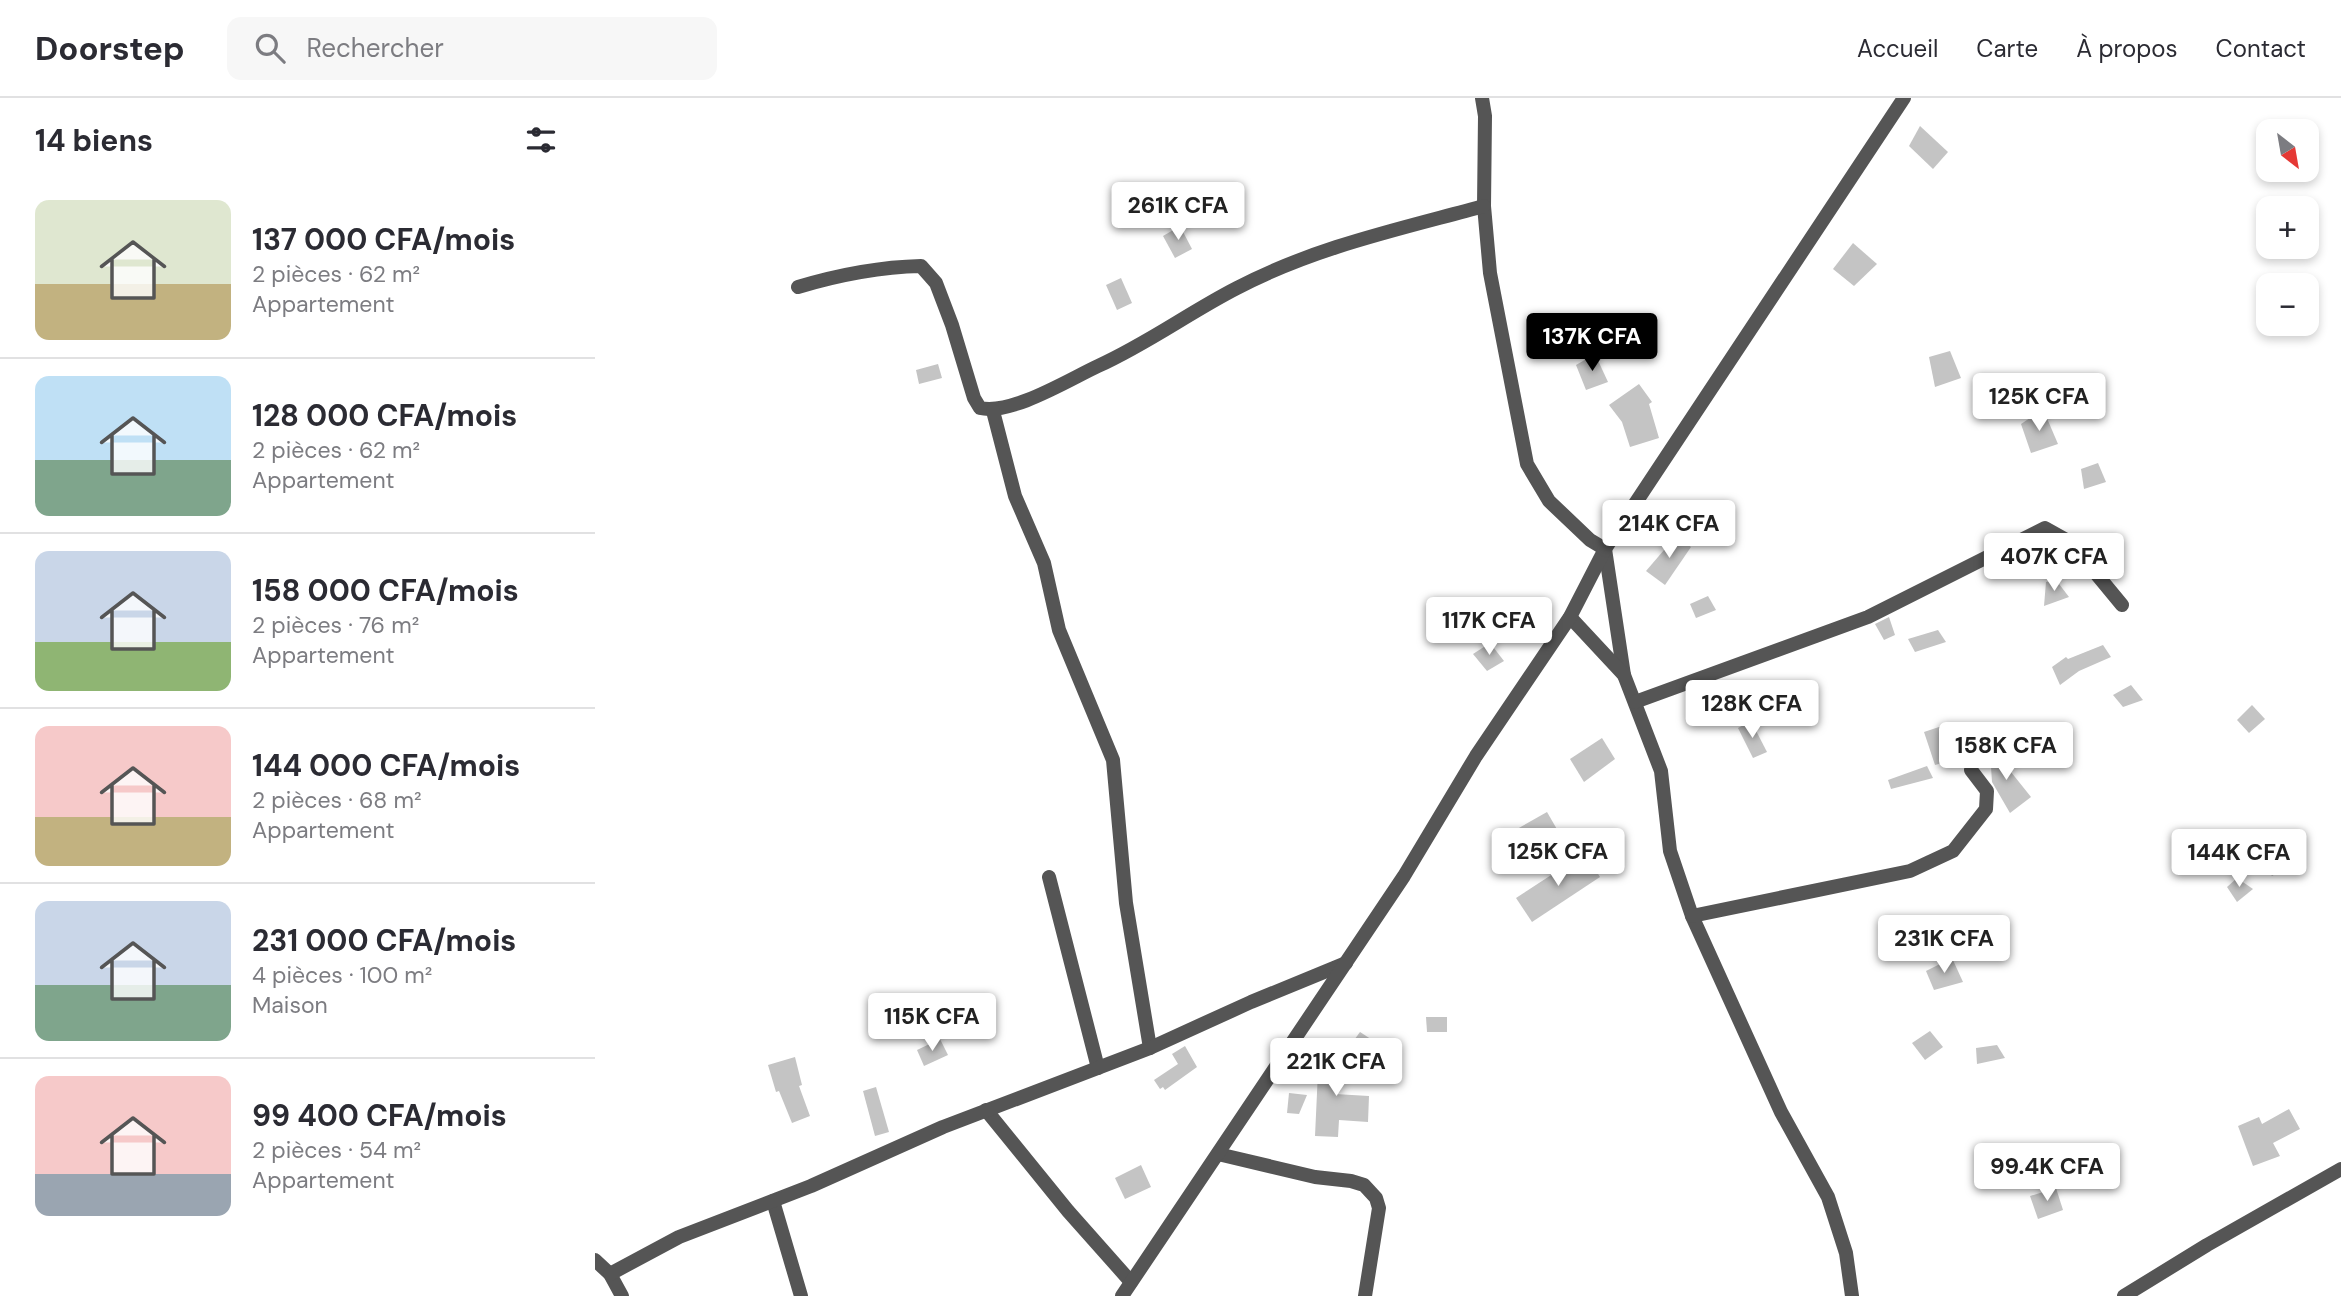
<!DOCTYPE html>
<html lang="fr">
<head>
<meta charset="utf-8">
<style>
  :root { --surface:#fff; --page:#f7f7f7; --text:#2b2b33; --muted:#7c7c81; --line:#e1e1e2; --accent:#000 }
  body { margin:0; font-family:"DM Sans",sans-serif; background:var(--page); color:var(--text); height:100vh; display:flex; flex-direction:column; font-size:26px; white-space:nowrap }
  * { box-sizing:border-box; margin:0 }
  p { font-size:23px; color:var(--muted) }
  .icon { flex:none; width:38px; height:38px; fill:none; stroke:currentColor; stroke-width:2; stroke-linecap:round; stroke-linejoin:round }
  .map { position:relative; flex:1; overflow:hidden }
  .panel { display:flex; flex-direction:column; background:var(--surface); width:595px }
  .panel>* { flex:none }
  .needle { width:46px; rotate:149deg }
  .tools { position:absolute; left:1661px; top:21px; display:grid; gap:14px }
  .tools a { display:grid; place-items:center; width:63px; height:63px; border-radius:14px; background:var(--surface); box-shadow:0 4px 10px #0003; font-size:35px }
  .price { position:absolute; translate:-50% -60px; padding:0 16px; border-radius:7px; background:#fff; color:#222; font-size:23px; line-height:46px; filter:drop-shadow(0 2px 4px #0008) }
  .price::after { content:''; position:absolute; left:50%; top:42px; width:21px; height:16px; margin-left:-10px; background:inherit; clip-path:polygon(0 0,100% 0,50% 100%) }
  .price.selected { background:var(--accent); color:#fff }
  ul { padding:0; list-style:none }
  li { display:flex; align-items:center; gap:21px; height:175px; padding:0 35px }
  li+li { border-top:2px solid var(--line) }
  li span { display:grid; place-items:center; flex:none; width:196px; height:140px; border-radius:14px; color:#555 }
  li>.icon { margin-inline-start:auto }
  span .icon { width:84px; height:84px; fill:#fffc; stroke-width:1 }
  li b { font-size:30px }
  h2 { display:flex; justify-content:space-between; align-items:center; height:84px; padding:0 35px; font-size:30px }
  header { display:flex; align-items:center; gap:42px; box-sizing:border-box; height:98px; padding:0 35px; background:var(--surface); border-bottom:2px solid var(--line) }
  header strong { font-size:33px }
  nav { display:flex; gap:38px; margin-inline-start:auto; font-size:24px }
  .search { width:490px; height:63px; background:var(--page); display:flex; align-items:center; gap:18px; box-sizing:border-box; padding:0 24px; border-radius:14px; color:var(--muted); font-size:26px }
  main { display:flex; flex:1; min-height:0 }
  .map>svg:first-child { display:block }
  .building { fill:#c4c4c4 }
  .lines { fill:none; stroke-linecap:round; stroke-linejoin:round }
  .minor { stroke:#555; stroke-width:14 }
</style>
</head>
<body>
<header>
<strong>Doorstep</strong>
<div class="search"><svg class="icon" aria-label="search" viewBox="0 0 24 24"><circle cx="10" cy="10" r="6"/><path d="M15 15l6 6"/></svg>Rechercher</div>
<nav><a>Accueil</a><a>Carte</a><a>À propos</a><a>Contact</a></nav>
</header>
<main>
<section class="panel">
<h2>14 biens<svg class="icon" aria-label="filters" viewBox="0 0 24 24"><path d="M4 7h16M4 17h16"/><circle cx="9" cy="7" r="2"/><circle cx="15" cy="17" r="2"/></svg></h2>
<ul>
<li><span style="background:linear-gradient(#dfe7d0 60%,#c2b280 0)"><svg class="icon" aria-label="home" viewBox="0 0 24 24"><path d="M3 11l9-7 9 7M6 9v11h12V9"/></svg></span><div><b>137 000 CFA/mois</b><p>2 pièces · 62 m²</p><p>Appartement</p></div></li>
<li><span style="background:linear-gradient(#bfe0f5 60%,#7fa58c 0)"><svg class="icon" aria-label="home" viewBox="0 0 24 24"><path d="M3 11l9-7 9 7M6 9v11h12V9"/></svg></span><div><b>128 000 CFA/mois</b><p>2 pièces · 62 m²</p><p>Appartement</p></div></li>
<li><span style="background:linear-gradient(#c9d6e8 65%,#8fb573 0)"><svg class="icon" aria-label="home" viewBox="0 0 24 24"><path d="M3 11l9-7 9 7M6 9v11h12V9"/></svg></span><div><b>158 000 CFA/mois</b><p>2 pièces · 76 m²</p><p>Appartement</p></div></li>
<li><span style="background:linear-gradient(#f6c9c9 65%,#c2b280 0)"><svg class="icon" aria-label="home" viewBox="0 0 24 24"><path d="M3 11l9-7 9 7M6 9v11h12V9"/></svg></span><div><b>144 000 CFA/mois</b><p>2 pièces · 68 m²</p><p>Appartement</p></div></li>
<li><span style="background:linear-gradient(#c9d6e8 60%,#7fa58c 0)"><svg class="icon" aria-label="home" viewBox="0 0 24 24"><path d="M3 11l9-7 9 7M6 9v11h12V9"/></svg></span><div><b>231 000 CFA/mois</b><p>4 pièces · 100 m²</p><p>Maison</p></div></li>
<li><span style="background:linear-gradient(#f6c9c9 70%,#9aa5b1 0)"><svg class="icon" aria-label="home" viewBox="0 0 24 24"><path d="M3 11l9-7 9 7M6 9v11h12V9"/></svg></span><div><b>99 400 CFA/mois</b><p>2 pièces · 54 m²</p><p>Appartement</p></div></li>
</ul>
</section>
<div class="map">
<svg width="1746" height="1198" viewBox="0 0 1746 1198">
  <rect width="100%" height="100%" fill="#fff"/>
  <g class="building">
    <polygon points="1325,28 1353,54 1338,71 1314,48"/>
    <polygon points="585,128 597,151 580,160 568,138"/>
    <polygon points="1258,145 1282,166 1259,188 1238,171"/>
    <polygon points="526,180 537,205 522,212 511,187"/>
    <polygon points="1355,253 1366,280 1340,289 1334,259"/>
    <polygon points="1000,256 1013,284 991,292 981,267"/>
    <polygon points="343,266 347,280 324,286 321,272"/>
    <polygon points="1044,286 1057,304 1054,306 1064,340 1035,349 1027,324 1014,307"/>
    <polygon points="1448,311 1463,346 1436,355 1426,326"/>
    <polygon points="1503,365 1511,384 1489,391 1486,371"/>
    <polygon points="1081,438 1096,449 1070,487 1051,473"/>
    <polygon points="1461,482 1474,499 1449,508 1451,484"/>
    <polygon points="1113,498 1121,512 1101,520 1095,506"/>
    <polygon points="1294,519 1300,537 1289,542 1280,526"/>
    <polygon points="1343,532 1351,544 1320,554 1313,541"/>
    <polygon points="895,545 909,563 892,573 878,556"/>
    <polygon points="1508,547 1516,559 1484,573 1465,587 1457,569 1471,559 1473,561"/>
    <polygon points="1536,587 1548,602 1528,609 1518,597"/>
    <polygon points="1657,607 1670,621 1654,635 1642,622"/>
    <polygon points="1156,623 1172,654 1158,660 1143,630"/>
    <polygon points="1347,628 1359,662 1340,667 1329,634"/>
    <polygon points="1394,638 1412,669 1436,699 1415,715 1397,684"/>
    <polygon points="1007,640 1020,661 989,684 975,661"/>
    <polygon points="1332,668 1338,680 1296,691 1293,682"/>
    <polygon points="952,714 963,733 925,753 922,731"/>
    <polygon points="1678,744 1693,768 1677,778 1661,756"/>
    <polygon points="990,755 1005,779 937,824 921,800"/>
    <polygon points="1642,780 1658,791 1642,804 1632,789"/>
    <polygon points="1357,860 1368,884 1339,892 1331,873"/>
    <polygon points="831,919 852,919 852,934 832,934"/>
    <polygon points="1335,933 1348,949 1330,962 1317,945"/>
    <polygon points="765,934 785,947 771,967 751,953"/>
    <polygon points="345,941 353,957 329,968 322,952"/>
    <polygon points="1402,947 1410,960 1382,966 1381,950"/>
    <polygon points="590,948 602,969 570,992 568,989 565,991 559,982 583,966 577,956"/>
    <polygon points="724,952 754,965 740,996 774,998 773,1024 744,1022 743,1039 720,1038"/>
    <polygon points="200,959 207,987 204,988 215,1018 197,1025 184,993 181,994 173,967"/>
    <polygon points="281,989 294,1034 280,1038 268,993"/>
    <polygon points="694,995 712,997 704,1016 692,1015"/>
    <polygon points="1694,1011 1705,1031 1678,1045 1685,1058 1658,1068 1643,1028 1664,1019 1667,1026"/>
    <polygon points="1477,1062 1482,1073 1463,1082 1457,1071"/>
    <polygon points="546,1067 556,1089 530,1101 520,1080"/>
    <polygon points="1461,1090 1468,1112 1443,1121 1435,1098"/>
  </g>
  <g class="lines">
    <g class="minor">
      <polyline points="887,0 890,18 889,108 895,175 932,366 954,403 995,442 1010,451 1029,577"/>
      <path d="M203 189C243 177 284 169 326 168L341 185 357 227 379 300 385 310C417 317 473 282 503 268 552 246 595 214 642 190 720 149 805 131 889 108"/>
      <polyline points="398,313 420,398 449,465 464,532 518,662 531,805 555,950"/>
      <polyline points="975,519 1029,577 1066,673 1075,753 1097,818 1186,1014 1233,1099 1251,1155 1257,1198"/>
      <polyline points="1040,604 1273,519 1450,430 1475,444 1527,507"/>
      <polyline points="454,779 503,970"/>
      <polyline points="1097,818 1315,773 1358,753 1391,711 1392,693 1376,672"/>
      <polyline points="391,1012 473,1113 536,1184"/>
      <polyline points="623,1056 720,1079 756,1083 769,1087 781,1100 784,1110 770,1198"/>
      <polyline points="178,1103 206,1198"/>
      <polyline points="0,1162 15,1176 27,1198"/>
      <polyline points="15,1176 84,1139 216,1088 348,1029 555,950 656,904 751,865"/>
      <polyline points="527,1198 809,778 881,658 975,519 1010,451 1309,0"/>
      <polyline points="1529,1198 1612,1147 1746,1071"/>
    </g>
  </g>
</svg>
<div class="tools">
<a><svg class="needle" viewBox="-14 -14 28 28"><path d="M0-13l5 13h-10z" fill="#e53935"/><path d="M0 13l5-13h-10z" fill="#7c7c81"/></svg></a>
<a>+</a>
<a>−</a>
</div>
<b class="price" style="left:583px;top:144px">261K CFA</b>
<b class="price selected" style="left:997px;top:275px">137K CFA</b>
<b class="price" style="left:1444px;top:335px">125K CFA</b>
<b class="price" style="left:1074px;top:462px">214K CFA</b>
<b class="price" style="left:1459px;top:495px">407K CFA</b>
<b class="price" style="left:894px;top:559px">117K CFA</b>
<b class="price" style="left:1157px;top:642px">128K CFA</b>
<b class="price" style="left:1411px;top:684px">158K CFA</b>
<b class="price" style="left:963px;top:790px">125K CFA</b>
<b class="price" style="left:1644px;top:791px">144K CFA</b>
<b class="price" style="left:1349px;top:877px">231K CFA</b>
<b class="price" style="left:337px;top:955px">115K CFA</b>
<b class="price" style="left:741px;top:1000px">221K CFA</b>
<b class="price" style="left:1452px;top:1105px">99.4K CFA</b>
</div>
</main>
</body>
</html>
